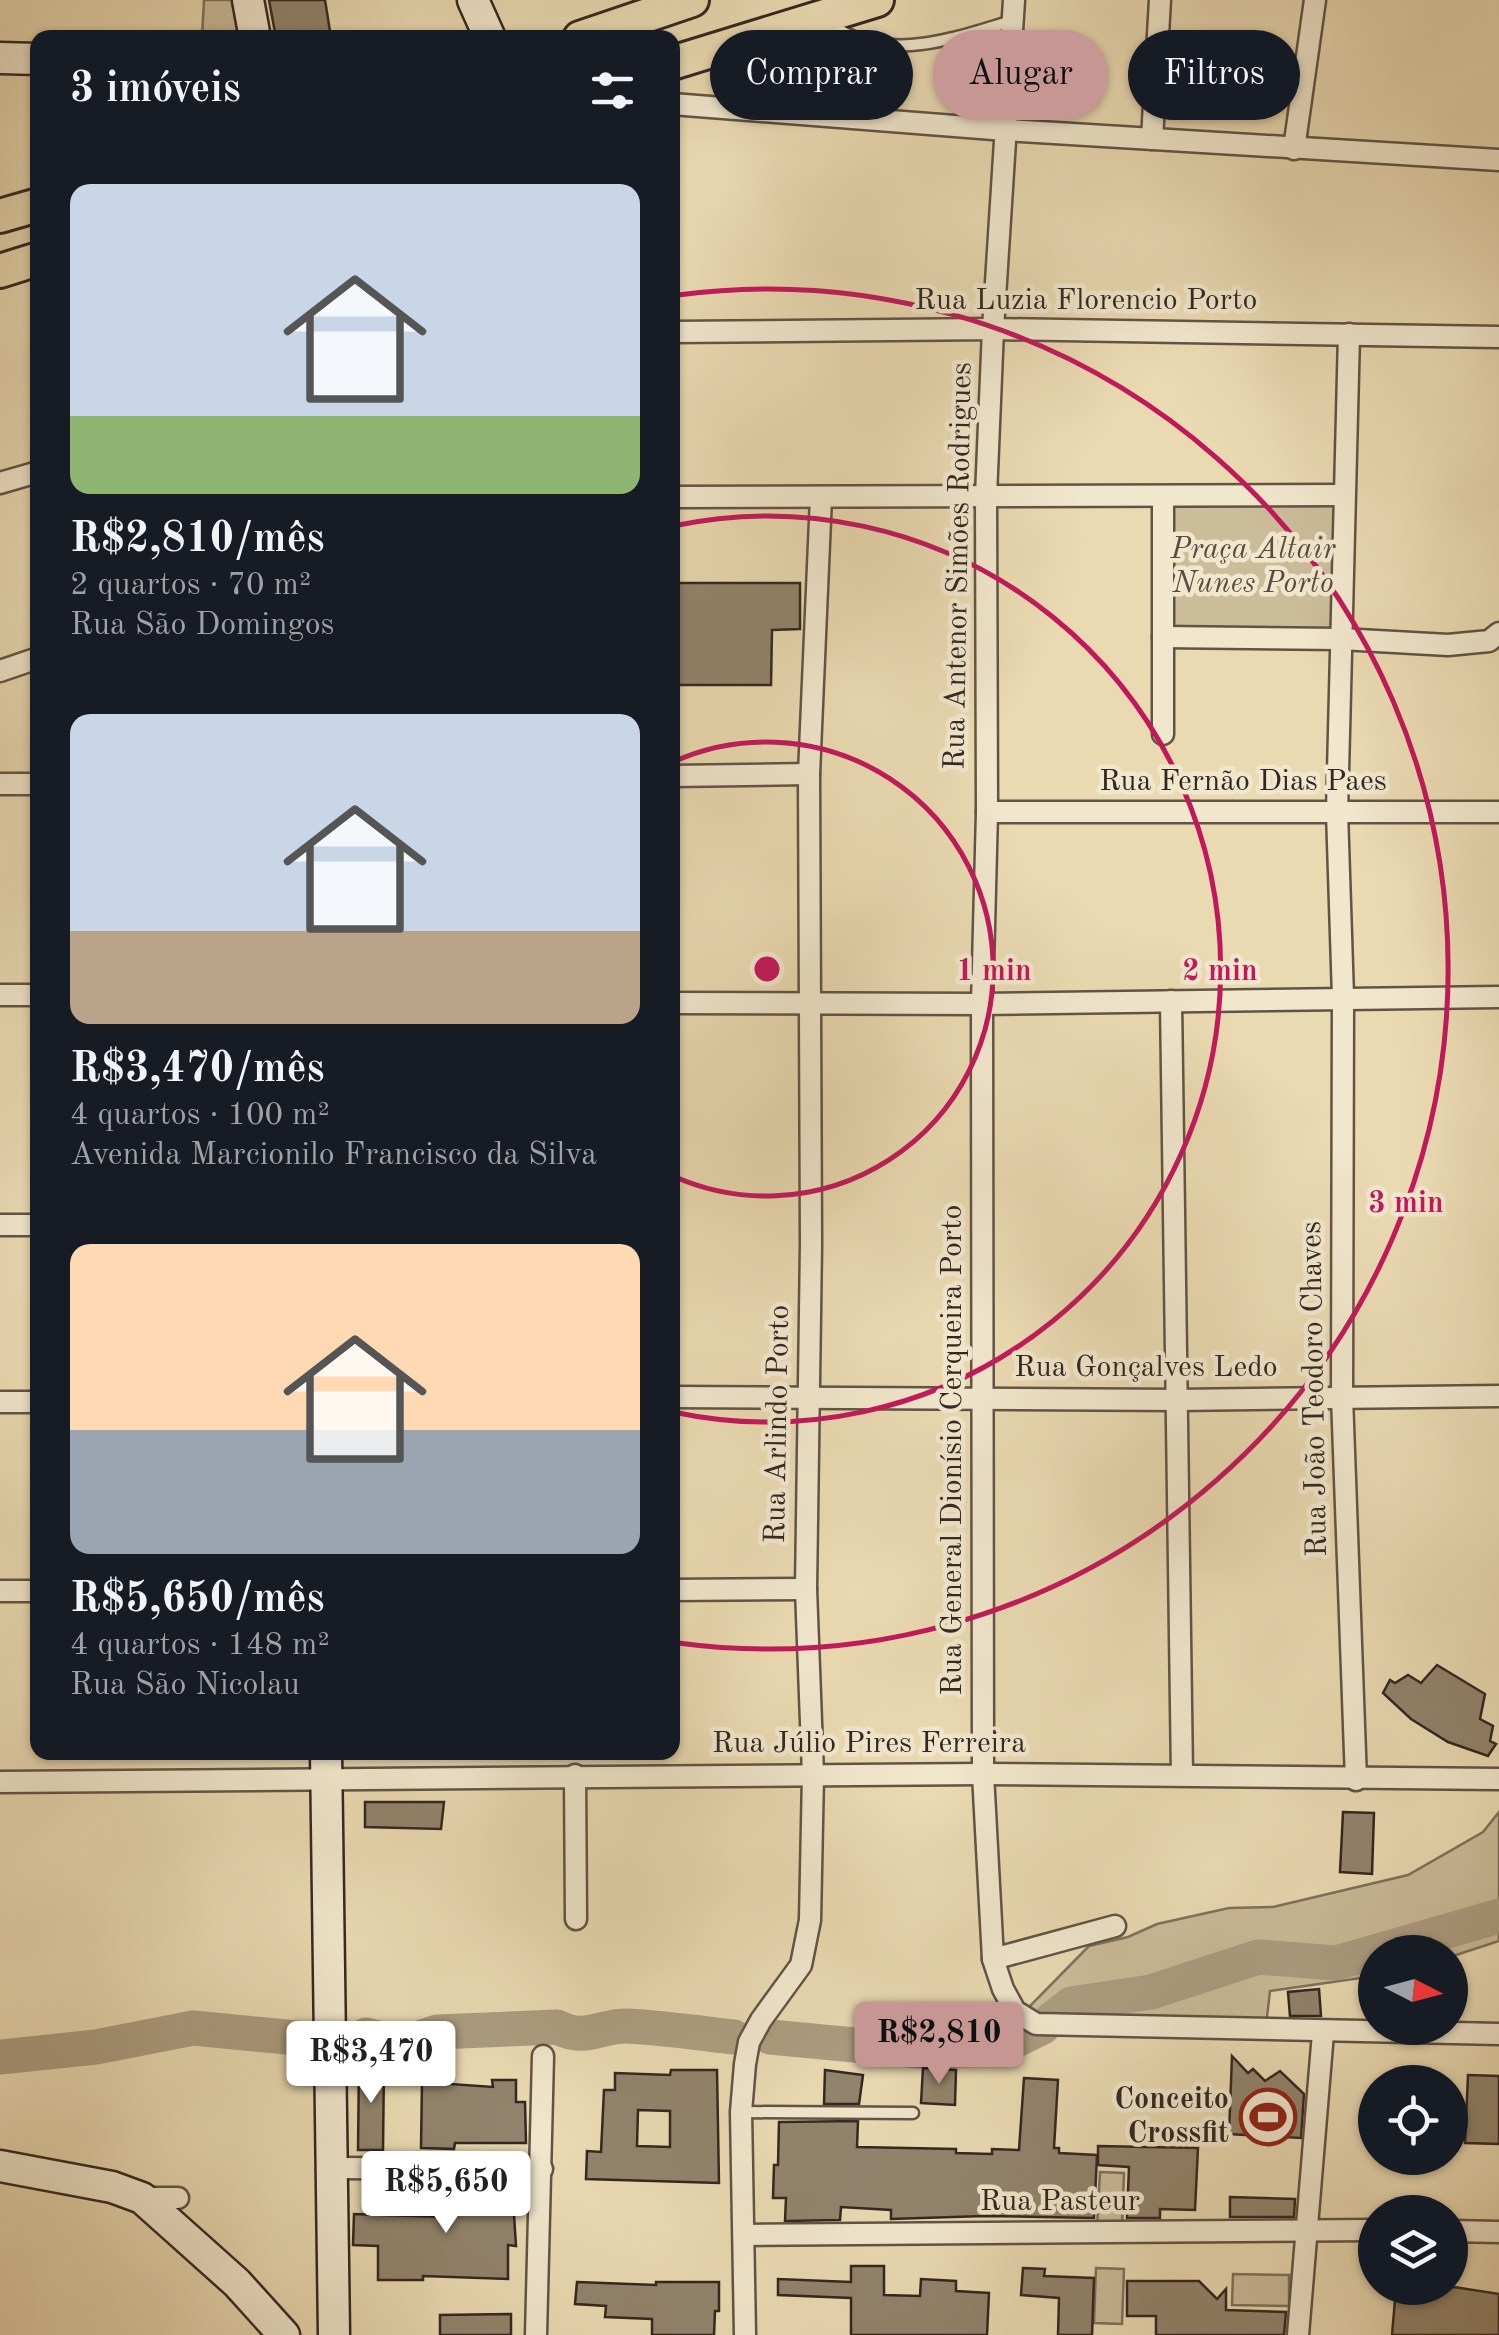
<!DOCTYPE html>
<html lang="pt">
<head>
<meta charset="utf-8">
<style>
  :root { --surface:#171b24; --page:#242831; --text:#f1f3f6; --muted:#9ea1a6; --accent:#c59692 }
  body { margin:0; font-family:"Old Standard TT",serif; background:var(--page); color:var(--text); height:100vh; display:flex; flex-direction:column; font-size:38px; white-space:nowrap }
  * { box-sizing:border-box; margin:0 }
  p { font-size:32px; color:var(--muted) }
  .icon { flex:none; width:55px; height:55px; fill:none; stroke:currentColor; stroke-width:2; stroke-linecap:round; stroke-linejoin:round }
  .map { position:relative; flex:1; overflow:hidden }
  .drawer { position:absolute; left:30px; top:30px; width:650px; height:1730px; display:flex; flex-direction:column; background:var(--surface); border-radius:20px; box-shadow:0 2px 8px #0004 }
  .drawer>* { flex:none }
  .top-card { position:absolute; left:710px; top:30px; width:638px; height:90px; display:flex; gap:20px }
  .needle { width:65px; rotate:96deg }
  .controls { position:absolute; left:1358px; top:1935px; display:grid; gap:20px }
  .controls a { display:grid; place-items:center; width:110px; height:110px; border-radius:50%; background:var(--surface); box-shadow:0 2px 8px #0004; font-size:50px }
  .price { position:absolute; translate:-50% -85px; padding:0 22px; border-radius:10px; background:#fff; color:#222; font-size:32px; line-height:65px; filter:drop-shadow(0 2px 5px #0008) }
  .price::after { content:''; position:absolute; left:50%; top:60px; width:30px; height:22px; margin-left:-15px; background:inherit; clip-path:polygon(0 0,100% 0,50% 100%) }
  .price.on { background:var(--accent); color:#111 }
  ul { padding:0; list-style:none }
  li { display:grid; align-content:center; gap:20px; height:530px; padding:0 40px }
  li span { display:grid; place-items:center; height:310px; border-radius:20px; color:#555 }
  li>.icon { margin-inline-start:auto }
  span .icon { width:180px; height:180px; fill:#fffc; stroke-width:1 }
  li b { font-size:42px }
  h2 { display:flex; justify-content:space-between; align-items:center; height:120px; padding:0 40px; font-size:42px }
  .pill { padding:0 35px; border-radius:45px; background:var(--surface); box-shadow:0 2px 8px #0004; font-size:35px; line-height:90px }
  .pill.on { background:var(--accent); color:#111 }
  .map>svg:first-child { display:block }
  .green { fill:#cbbc9a; stroke:#7f725e; stroke-width:2.5 }
  .lines { fill:none; stroke-linecap:round; stroke-linejoin:round }
  .river { stroke:#ac9d81; stroke-width:35 }
  .building { fill:#92846d; stroke:#332722; stroke-width:2.5; fill-rule:evenodd }
  .lane-casing { stroke:#615446; stroke-width:15 }
  .street-casing { stroke:#615446; stroke-width:25 }
  .secondary-casing { stroke:#332722; stroke-width:35 }
  .primary-casing { stroke:#332722; stroke-width:38 }
  .lane { stroke:#f1e7cd; stroke-width:10 }
  .street { stroke:#f1e7cd; stroke-width:20 }
  .secondary { stroke:#f1e7cd; stroke-width:30 }
  .primary { stroke:#eadab2; stroke-width:32 }
  .ring { fill:none; stroke:#c2185b; stroke-width:5 }
  .labels { text-anchor:middle; dominant-baseline:central; stroke-width:9; stroke-linejoin:round; paint-order:stroke }
  .street-label { font-size:30px; fill:#332722; stroke:#f1e7cd }
  .park-label { font-size:30px; font-style:italic; fill:#594c40; stroke:#f1e7cd }
  .poi-label { font-size:30px; font-weight:bold; fill:#332722; stroke:#f1e7cd; text-anchor:end }
  .centre { fill:#c2185b; stroke:#f1e7cd; stroke-width:5 }
  .ring-label { font-size:30px; text-anchor:middle; font-weight:bold; fill:#c2185b; stroke:#f1e7cd; stroke-width:9; stroke-linejoin:round; paint-order:stroke }
</style>
</head>
<body>
<div class="map">
<svg width="1499" height="2335" viewBox="0 0 1499 2335">
  <rect width="100%" height="100%" fill="#eadab2"/>
  <filter id="stains"><feTurbulence type="fractalNoise" baseFrequency=".002" numOctaves="4"/><feColorMatrix values="0 0 0 0 .2 0 0 0 0 .09 0 0 0 0 .02 0 0 0 .5 -.17"/></filter>
  <radialGradient id="worn" r=".72"><stop offset=".6" stop-color="#630" stop-opacity="0"/><stop offset="1" stop-color="#630" stop-opacity=".3"/></radialGradient>
  <g class="green">
    <polygon points="204,0 232,0 238,37 202,37"/>
    <polygon points="1343,495 1341,639 1163,637 1163,497"/>
    <polygon points="1499,1812 1499,1941 1450,1957 1450,1952 1375,1952 1375,1976 1270,1991 1265,2034 1065,2031 1028,2008 1089,1946 1128,1937 1157,1924 1229,1908 1273,1907 1408,1875 1483,1832"/>
    <polygon points="1100,2172 1124,2173 1122,2227 1097,2226"/>
    <polygon points="1096,2268 1124,2269 1122,2324 1094,2323"/>
    <polygon points="1233,2274 1289,2275 1289,2306 1232,2305"/>
  </g>
  <g class="lines">
    <g class="river">
      <polyline points="1052,2019 1071,2004 1151,1992 1258,1957 1336,1963 1499,1916"/>
      <path d="M366 2035 401 2044 437 2032 557 2027C586 2042 601 2025 628 2026 663 2028 699 2033 734 2037"/>
      <polyline points="770,2037 918,2051 998,2049 1043,2027"/>
      <polyline points="0,2057 96,2047 193,2028 318,2040"/>
    </g>
  </g>
  <g class="building">
    <polygon points="269,0 325,0 330,31 297,38 276,38"/>
    <polygon points="672,583 800,583 800,629 772,630 771,685 672,685"/>
    <polygon points="1437,1665 1485,1694 1480,1719 1493,1726 1490,1741 1496,1744 1488,1756 1448,1742 1411,1719 1383,1693 1390,1680 1395,1683 1408,1675 1421,1683"/>
    <polygon points="365,1802 444,1802 441,1829 365,1827"/>
    <polygon points="1343,1812 1374,1813 1372,1874 1340,1872"/>
    <polygon points="1319,1989 1321,2016 1290,2016 1288,1992"/>
    <polygon points="1232,2056 1248,2073 1253,2069 1265,2081 1280,2071 1304,2094 1301,2138 1229,2134"/>
    <polygon points="359,2063 384,2063 383,2150 358,2150"/>
    <polygon points="923,2068 956,2070 955,2105 921,2103"/>
    <path d="M671 2070H717L719 2183 586 2179 587 2151 601 2152 604 2090H615V2073L670 2075ZM638 2110 670 2111V2147L637 2146Z"/>
    <polygon points="825,2070 863,2075 859,2104 824,2104"/>
    <polygon points="1468,2075 1499,2076 1499,2144 1465,2143"/>
    <polygon points="1024,2078 1058,2080 1054,2148 1059,2148 1059,2153 1097,2155 1094,2218 985,2216 891,2219 891,2210 841,2207 840,2220 785,2221 786,2198 773,2198 774,2165 778,2165 779,2122 858,2121 857,2147 956,2149 956,2153 992,2154 992,2149 1019,2150"/>
    <polygon points="492,2080 516,2080 516,2102 525,2102 526,2143 455,2143 454,2149 421,2148 422,2082 493,2087"/>
    <polygon points="1098,2146 1198,2148 1195,2210 1160,2209 1160,2218 1127,2218 1129,2167 1098,2165"/>
    <polygon points="444,2183 512,2183 516,2246 508,2245 508,2279 423,2276 423,2280 378,2280 378,2246 353,2245 354,2214 444,2217"/>
    <polygon points="1230,2197 1295,2199 1294,2217 1230,2217"/>
    <polygon points="851,2266 884,2266 884,2295 920,2296 921,2279 956,2281 956,2291 989,2293 987,2335 851,2335 851,2298 778,2295 778,2279 851,2282"/>
    <polygon points="1023,2268 1045,2269 1044,2276 1094,2278 1092,2335 1058,2335 1059,2298 1021,2295"/>
    <polygon points="1127,2281 1199,2281 1217,2299 1226,2289 1226,2310 1286,2312 1284,2335 1156,2335 1156,2316 1127,2316"/>
    <polygon points="577,2282 656,2285 656,2282 719,2282 719,2311 715,2311 714,2335 652,2335 652,2319 605,2317 606,2306 575,2304"/>
    <polygon points="1454,2287 1499,2294 1499,2335 1392,2335 1396,2288"/>
    <polygon points="511,2314 511,2335 440,2335 440,2315"/>
  </g>
  <g class="lines">
    <g class="lane-casing">
      <g id="lane">
        <path d="M830 24C887 64 951 39 1012 21"/>
        <polyline points="741,2112 913,2113"/>
      </g>
    </g>
    <g class="street-casing">
      <g id="street">
        <polyline points="1014,0 993,329 986,496 987,812 982,1004 983,1774 993,1959 1003,1989 1015,2011 1036,2024 1499,2034"/>
        <polyline points="672,104 1006,130 1499,160"/>
        <polyline points="1152,139 1160,0"/>
        <polyline points="1294,149 1315,0"/>
        <polyline points="672,332 993,329 1499,337"/>
        <polyline points="1349,334 1337,812 1343,997 1342,1397 1356,1780"/>
        <polyline points="0,483 38,472"/>
        <polyline points="672,497 1343,495"/>
        <polyline points="1163,637 1341,639 1448,645 1489,641 1499,633"/>
        <polyline points="0,671 38,658"/>
        <polyline points="1163,734 1163,497"/>
        <polyline points="672,776 809,774"/>
        <polyline points="0,784 38,784"/>
        <polyline points="987,812 1499,812"/>
        <polyline points="0,995 38,995"/>
        <polyline points="1171,1001 1182,1775"/>
        <polyline points="672,1003 982,1004 1499,997"/>
        <polyline points="0,1225 38,1225"/>
        <polyline points="672,1397 1177,1400 1499,1396"/>
        <polyline points="0,1402 38,1402"/>
        <polyline points="672,1590 806,1589"/>
        <polyline points="0,1591 38,1591"/>
        <polyline points="575,1775 576,1919"/>
        <polyline points="0,1782 983,1774 1499,1779"/>
        <polyline points="993,1959 1115,1926"/>
        <polyline points="332,2168 542,2169"/>
        <polyline points="142,2198 178,2198"/>
        <polyline points="1450,2231 1499,2232"/>
        <polyline points="745,2235 1375,2230"/>
        <polyline points="536,2335 543,2056"/>
        <polyline points="745,2335 741,2112 745,2064 749,2042 761,2020 801,1965 810,1920 813,1775 806,1589 811,1244 809,774 821,497"/>
        <polyline points="1298,2335 1323,2033"/>
      </g>
    </g>
    <g class="secondary-casing">
      <g id="secondary">
        <polyline points="248,0 255,38"/>
        <polyline points="473,0 490,38"/>
        <polyline points="0,58 38,59"/>
        <polyline points="326,1752 334,2335"/>
        <polyline points="0,2166 112,2187 142,2198 237,2283 284,2335"/>
      </g>
    </g>
    <g class="primary-casing">
      <g id="primary">
        <polyline points="580,38 692,0"/>
        <polyline points="672,63 877,0"/>
        <polyline points="0,216 38,205"/>
        <polyline points="0,271 38,259"/>
      </g>
    </g>
    <use href="#lane" class="lane"/>
    <use href="#street" class="street"/>
    <use href="#secondary" class="secondary"/>
    <use href="#primary" class="primary"/>
  </g>
  <g class="ring">
    <path d="M673 762A227 227 0 1 1 673 1176"/>
    <path d="M673 526A453 453 0 1 1 673 1412"/>
    <path d="M678 295A680 680 0 1 1 678 1643"/>
  </g>
  <defs>
    <g id="stadium-ring" transform="scale(2.875)"><circle r="9.5" fill="#f1e7cd" stroke="#8f2418" stroke-width="1.5"/><path d="M0-5a6.5 5 0 1 0 0 10a6.5 5 0 1 0 0-10ZM-3.5-1.8h7v3.6h-7Z" fill="#8f2418"/></g>
  </defs>
  <g fill-rule="evenodd">
    <use href="#stadium-ring" x="1268" y="2117"/>
  </g>
  <g class="labels">
    <g class="street-label">
      <text x="1086" y="301">Rua Luzia Florencio Porto</text>
      <text transform="translate(959 566) rotate(-89)">Rua Antenor Simões Rodrigues</text>
      <text x="1243" y="782">Rua Fernão Dias Paes</text>
      <text x="1146" y="1368">Rua Gonçalves Ledo</text>
      <text transform="translate(1315 1389) rotate(-91)">Rua João Teodoro Chaves</text>
      <text transform="translate(778 1424) rotate(-89)">Rua Arlindo Porto</text>
      <text transform="translate(953 1450) rotate(-90)">Rua General Dionísio Cerqueira Porto</text>
      <text x="869" y="1744">Rua Júlio Pires Ferreira</text>
      <text x="1060" y="2202">Rua Pasteur</text>
    </g>
    <g class="park-label">
      <text x="1253" y="550">Praça Altair<tspan x="1253" dy="34">Nunes Porto</tspan></text>
    </g>
    <g class="poi-label">
      <text x="1229" y="2100">Conceito<tspan x="1229" dy="34">Crossfit</tspan></text>
    </g>
  </g>
  <circle cx="767" cy="969" r="15" class="centre"/>
  <g class="ring-label">
    <text x="994" y="980">1 min</text>
    <text x="1220" y="980">2 min</text>
    <text x="1406" y="1212">3 min</text>
  </g>
  <rect width="100%" height="100%" filter="url(#stains)"/>
  <rect width="100%" height="100%" fill="url(#worn)"/>
</svg>
<div class="controls">
<a><svg class="needle" viewBox="-14 -14 28 28"><path d="M0-13l5 13h-10z" fill="#e53935"/><path d="M0 13l5-13h-10z" fill="#9ea1a6"/></svg></a>
<a><svg class="icon" aria-label="locate" viewBox="0 0 24 24"><circle cx="12" cy="12" r="6"/><path d="M12 2v4M12 18v4M2 12h4M18 12h4"/></svg></a>
<a><svg class="icon" aria-label="layers" viewBox="0 0 24 24"><path d="M12 4l9 5-9 5-9-5zM3 14l9 5 9-5"/></svg></a>
</div>
<b class="price on" style="left:939px;top:2087px">R$2,810</b>
<b class="price" style="left:371px;top:2106px">R$3,470</b>
<b class="price" style="left:446px;top:2236px">R$5,650</b>
<div class="top-card">
<a class="pill">Comprar</a>
<a class="pill on">Alugar</a>
<a class="pill">Filtros</a>
</div>
<section class="drawer">
<h2>3 imóveis<svg class="icon" aria-label="filters" viewBox="0 0 24 24"><path d="M4 7h16M4 17h16"/><circle cx="9" cy="7" r="2"/><circle cx="15" cy="17" r="2"/></svg></h2>
<ul>
<li><span style="background:linear-gradient(#c9d6e8 75%,#8fb573 0)"><svg class="icon" aria-label="home" viewBox="0 0 24 24"><path d="M3 11l9-7 9 7M6 9v11h12V9"/></svg></span><div><b>R$2,810/mês</b><p>2 quartos · 70 m²</p><p>Rua São Domingos</p></div></li>
<li><span style="background:linear-gradient(#c9d6e8 70%,#b9a48a 0)"><svg class="icon" aria-label="home" viewBox="0 0 24 24"><path d="M3 11l9-7 9 7M6 9v11h12V9"/></svg></span><div><b>R$3,470/mês</b><p>4 quartos · 100 m²</p><p>Avenida Marcionilo Francisco da Silva</p></div></li>
<li><span style="background:linear-gradient(#ffd9b3 60%,#9aa5b1 0)"><svg class="icon" aria-label="home" viewBox="0 0 24 24"><path d="M3 11l9-7 9 7M6 9v11h12V9"/></svg></span><div><b>R$5,650/mês</b><p>4 quartos · 148 m²</p><p>Rua São Nicolau</p></div></li>
</ul>
</section>
</div>
</body>
</html>
